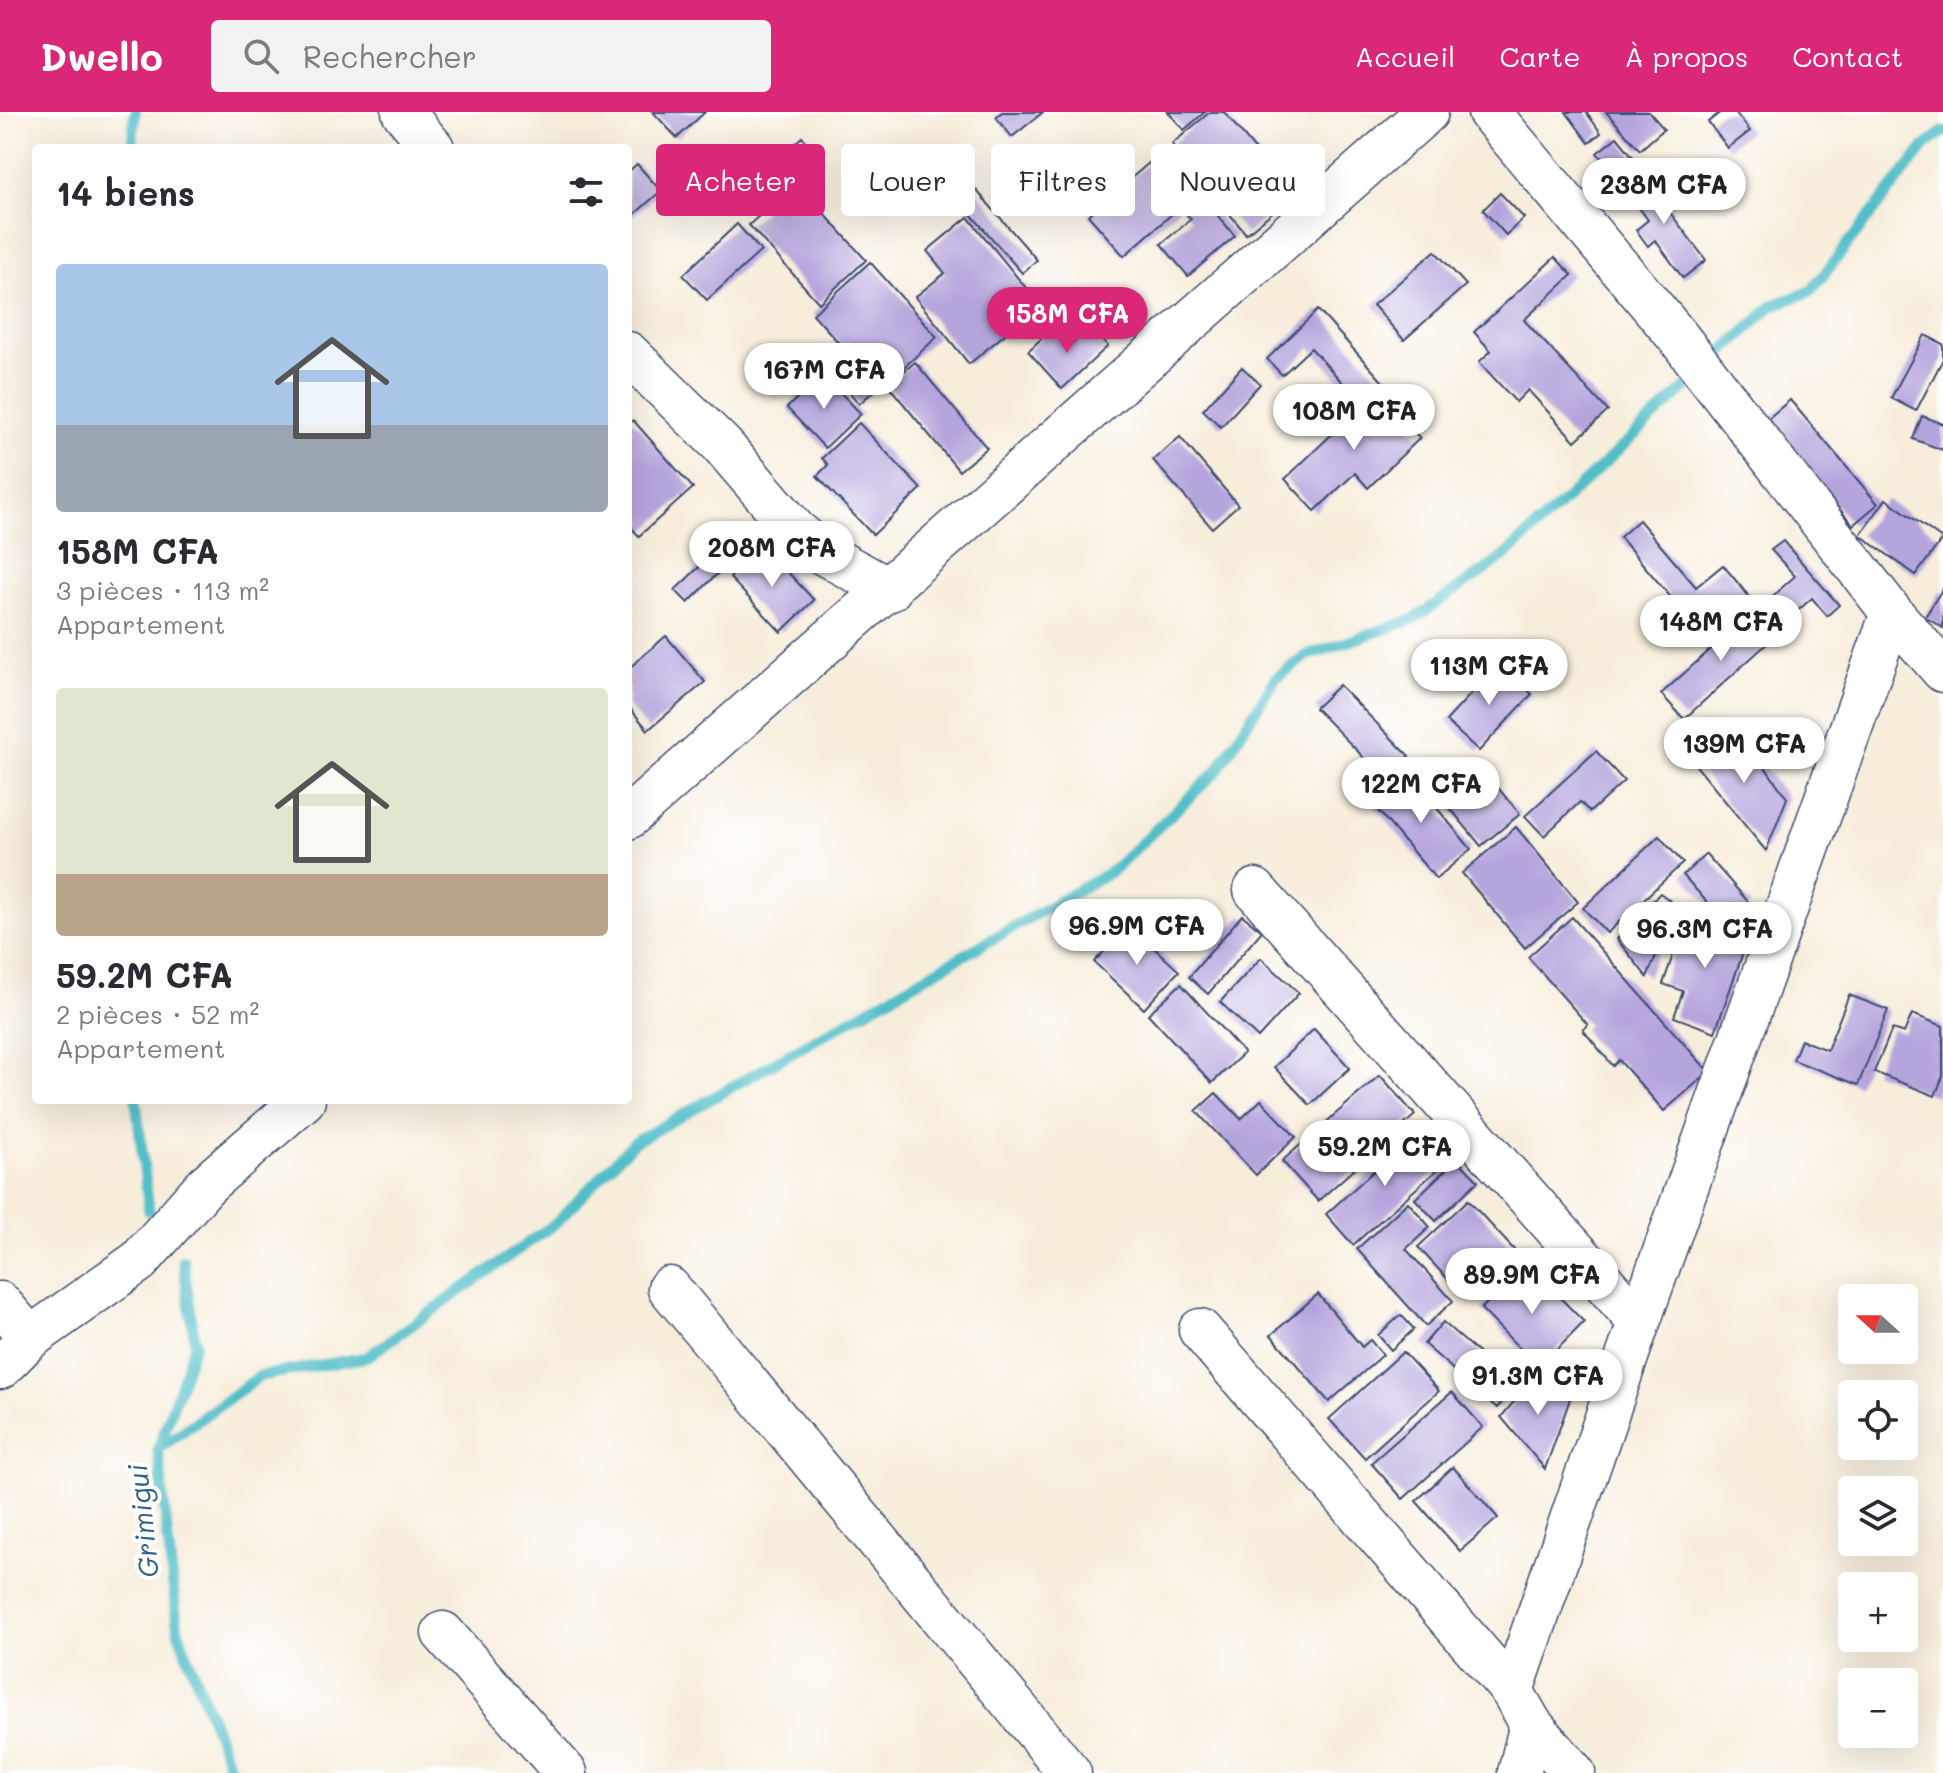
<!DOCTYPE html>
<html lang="fr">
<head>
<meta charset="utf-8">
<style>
  :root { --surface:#fff; --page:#f2f2f3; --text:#2b2b33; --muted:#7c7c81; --accent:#db2777 }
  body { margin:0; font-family:Mali,sans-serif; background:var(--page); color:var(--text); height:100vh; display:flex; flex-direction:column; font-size:30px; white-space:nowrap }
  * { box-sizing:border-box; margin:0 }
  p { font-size:26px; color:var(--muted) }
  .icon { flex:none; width:44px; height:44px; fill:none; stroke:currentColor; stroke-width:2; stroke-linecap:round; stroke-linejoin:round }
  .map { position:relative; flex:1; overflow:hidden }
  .sheet { position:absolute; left:32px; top:32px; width:600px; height:960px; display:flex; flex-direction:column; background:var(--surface); border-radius:8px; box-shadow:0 8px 32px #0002 }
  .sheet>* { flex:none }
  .top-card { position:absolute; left:656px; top:32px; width:760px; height:72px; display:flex; gap:16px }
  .needle { width:52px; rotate:291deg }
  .buttons { position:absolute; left:1838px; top:1172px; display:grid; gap:16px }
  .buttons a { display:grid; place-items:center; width:80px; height:80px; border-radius:8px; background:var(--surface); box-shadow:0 8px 32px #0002; font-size:40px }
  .price { position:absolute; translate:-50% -68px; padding:0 18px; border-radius:28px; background:#fff; color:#222; font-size:26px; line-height:52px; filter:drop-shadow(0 2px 4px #0008) }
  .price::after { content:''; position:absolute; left:50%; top:48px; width:24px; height:18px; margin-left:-12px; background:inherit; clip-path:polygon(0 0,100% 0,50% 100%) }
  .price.current { background:var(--accent); color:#fff }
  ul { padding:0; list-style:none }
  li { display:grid; align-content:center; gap:16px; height:424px; padding:0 24px }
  li span { display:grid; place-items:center; height:248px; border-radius:8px; color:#555 }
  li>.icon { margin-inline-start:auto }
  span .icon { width:144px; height:144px; fill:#fffc; stroke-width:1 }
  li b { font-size:34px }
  h2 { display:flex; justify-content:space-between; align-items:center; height:96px; padding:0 24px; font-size:34px }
  .pill { padding:0 28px; border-radius:8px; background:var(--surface); box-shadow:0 8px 32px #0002; font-size:28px; line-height:72px }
  .pill.current { background:var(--accent); color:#fff }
  header { display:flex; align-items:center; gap:48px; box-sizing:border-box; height:112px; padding:0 40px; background:var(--accent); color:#fff }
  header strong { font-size:38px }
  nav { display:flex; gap:44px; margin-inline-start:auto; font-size:28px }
  .search { width:560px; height:72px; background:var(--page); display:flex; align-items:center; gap:20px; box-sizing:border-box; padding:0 28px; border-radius:8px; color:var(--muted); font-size:30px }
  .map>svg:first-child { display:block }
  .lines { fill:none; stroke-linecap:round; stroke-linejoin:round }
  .stream { stroke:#51bec8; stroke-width:11 }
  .building { fill:#b5a5dd }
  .minor-casing { stroke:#3c4c71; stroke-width:45 }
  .minor { stroke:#fff; stroke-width:42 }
  .labels { text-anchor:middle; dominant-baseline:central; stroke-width:8; stroke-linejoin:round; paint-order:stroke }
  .water-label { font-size:28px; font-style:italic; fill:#2e6183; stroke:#fff }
</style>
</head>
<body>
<header>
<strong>Dwello</strong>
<div class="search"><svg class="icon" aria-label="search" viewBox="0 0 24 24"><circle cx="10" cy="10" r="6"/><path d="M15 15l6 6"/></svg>Rechercher</div>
<nav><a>Accueil</a><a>Carte</a><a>À propos</a><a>Contact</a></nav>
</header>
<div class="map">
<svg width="1943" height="1661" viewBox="0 0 1943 1661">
  <rect width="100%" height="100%" fill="#fff"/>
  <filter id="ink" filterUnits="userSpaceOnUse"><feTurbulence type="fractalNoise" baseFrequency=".0125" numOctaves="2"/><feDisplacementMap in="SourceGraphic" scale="16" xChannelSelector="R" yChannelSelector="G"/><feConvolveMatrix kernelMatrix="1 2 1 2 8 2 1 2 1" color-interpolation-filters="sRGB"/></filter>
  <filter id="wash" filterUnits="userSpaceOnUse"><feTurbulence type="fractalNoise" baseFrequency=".006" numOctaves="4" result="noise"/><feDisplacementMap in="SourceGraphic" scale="32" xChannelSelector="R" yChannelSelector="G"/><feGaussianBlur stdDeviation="1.8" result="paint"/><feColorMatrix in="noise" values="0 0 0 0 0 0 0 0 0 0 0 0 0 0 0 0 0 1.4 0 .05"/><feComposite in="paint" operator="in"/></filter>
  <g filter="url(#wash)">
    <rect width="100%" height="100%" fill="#f7eddb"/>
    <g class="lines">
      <g class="stream">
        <polyline points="132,36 135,0"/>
        <polyline points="1709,253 1772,194 1811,179 1925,34 1943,20"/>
        <polyline points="136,988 149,1099"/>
        <polyline points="183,1148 195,1231 158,1337 178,1519 232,1661"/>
        <polyline points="158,1337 260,1264 367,1245 556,1111 633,1031 1112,759 1217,659 1276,566 1306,544 1414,507 1505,444 1697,265"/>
      </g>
    </g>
    <g id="blocks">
      <g class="building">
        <polygon points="653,0 705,0 677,26"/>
        <polygon points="1002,0 1043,0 1012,25 996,5"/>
        <polygon points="1168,0 1205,0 1184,18"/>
        <polygon points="1210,0 1224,0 1293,83 1246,122 1172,32"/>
        <polygon points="1566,0 1586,0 1601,21 1589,31"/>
        <polygon points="1606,0 1649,0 1664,17 1640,38"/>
        <polygon points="1721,0 1735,0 1750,19 1728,36 1708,10"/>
        <polygon points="802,25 819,45 771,87 754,67"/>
        <polygon points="1617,25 1643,57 1623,73 1597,41"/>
        <polygon points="1163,39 1235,124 1188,164 1161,132 1191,107 1180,95 1124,144 1088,103"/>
        <polygon points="637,52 661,79 628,108 628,60"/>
        <polygon points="1652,61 1673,89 1665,94 1706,148 1683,166 1655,128 1648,134 1636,118 1648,108 1627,79"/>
        <polygon points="796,70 866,148 819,191 749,113"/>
        <polygon points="971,72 1037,148 1022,161 956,85"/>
        <polygon points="1500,81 1524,106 1506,123 1483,98"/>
        <polygon points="968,105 1040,193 969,252 915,185 945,161 927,139"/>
        <polygon points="737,112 761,139 707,188 683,163"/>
        <polygon points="1435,139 1466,173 1404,228 1373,193"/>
        <polygon points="1555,145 1572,163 1524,208 1608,299 1575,329 1528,278 1516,290 1479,250 1491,239 1474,220"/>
        <polygon points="870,150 937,225 889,269 855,232 847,240 813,202"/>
        <polygon points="1318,198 1383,270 1360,290 1311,236 1282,263 1267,247"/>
        <polygon points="1090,215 1108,234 1062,277 1028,239 1053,216 1069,234"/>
        <polygon points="1925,223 1943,232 1943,247 1916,299 1891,286"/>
        <polygon points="915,250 987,336 959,359 888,273"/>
        <polygon points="1242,255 1260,272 1221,315 1203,298"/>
        <polygon points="873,258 884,270 859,292 848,278"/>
        <polygon points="822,261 861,302 825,336 787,296"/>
        <polygon points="1376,280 1420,326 1368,376 1355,361 1315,399 1285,367"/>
        <polygon points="1790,288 1878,392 1853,413 1765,309"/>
        <polygon points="1922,304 1943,312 1943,338 1913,327"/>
        <polygon points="633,308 693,376 639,424 628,412 628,313"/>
        <polygon points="859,311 921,377 873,423 817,364 828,353 822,346"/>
        <polygon points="1180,325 1238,393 1212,416 1153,348"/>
        <polygon points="1886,387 1942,427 1916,463 1860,423"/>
        <polygon points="1639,408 1696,475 1723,453 1752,488 1706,527 1620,425"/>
        <polygon points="1783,429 1839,493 1827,504 1812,486 1784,511 1766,490 1795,464 1771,438"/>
        <polygon points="763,434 814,488 781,520 730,466"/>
        <polygon points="715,440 727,452 688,491 675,478"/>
        <polygon points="1943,476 1943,516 1925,505"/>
        <polygon points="1759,494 1781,519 1684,607 1661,582"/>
        <polygon points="666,524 705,570 648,618 628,594 628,557"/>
        <polygon points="1499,551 1532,582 1479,639 1446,609"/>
        <polygon points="1339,573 1409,644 1385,667 1315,596"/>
        <polygon points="1736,615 1787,686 1766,739 1693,650"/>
        <polygon points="1596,639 1624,669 1590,700 1580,690 1544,724 1525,704"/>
        <polygon points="1479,653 1520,702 1481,734 1441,685"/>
        <polygon points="1406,659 1471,737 1436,767 1370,689"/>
        <polygon points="1516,715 1578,790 1525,836 1462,761"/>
        <polygon points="1659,724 1683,751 1607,821 1583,796"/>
        <polygon points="1706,742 1751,793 1728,814 1683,763"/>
        <polygon points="1660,781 1677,794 1647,865 1617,827"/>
        <polygon points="1242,803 1262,819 1208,882 1189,865"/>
        <polygon points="1687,803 1749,824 1715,920 1674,905 1683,879 1663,872"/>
        <polygon points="1572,805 1709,960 1664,999 1619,948 1613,954 1583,918 1588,913 1528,845"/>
        <polygon points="1129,813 1179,859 1144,897 1094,850"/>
        <polygon points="1261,846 1299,881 1258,926 1220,890"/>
        <polygon points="1181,872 1244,941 1212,971 1148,902"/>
        <polygon points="1849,883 1888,898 1858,973 1793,948 1801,928 1827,938"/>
        <polygon points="1912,902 1943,914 1943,964 1935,984 1874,960 1892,917 1904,921"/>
        <polygon points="1314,917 1350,956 1310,993 1274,955"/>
        <polygon points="1380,963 1415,1003 1318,1089 1282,1049"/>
        <polygon points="1216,981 1241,1007 1261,988 1296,1025 1256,1063 1196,999"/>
        <polygon points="1417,1020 1445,1051 1353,1133 1326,1102"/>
        <polygon points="1457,1047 1478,1069 1436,1109 1415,1087"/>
        <polygon points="1468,1088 1516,1140 1466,1187 1418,1135"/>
        <polygon points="1408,1090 1430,1115 1406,1137 1453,1189 1426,1214 1357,1137"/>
        <polygon points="1526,1151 1584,1210 1539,1256 1481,1197"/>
        <polygon points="1318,1182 1362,1235 1370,1228 1383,1243 1329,1290 1271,1223"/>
        <polygon points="1401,1203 1414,1217 1391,1238 1378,1223"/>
        <polygon points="1443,1210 1516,1274 1497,1296 1424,1232"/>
        <polygon points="1403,1240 1439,1279 1365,1346 1329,1307"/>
        <polygon points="1540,1259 1570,1287 1545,1357 1501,1305"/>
        <polygon points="1452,1280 1483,1315 1403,1387 1371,1351"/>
        <polygon points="1453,1355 1498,1406 1460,1439 1416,1389"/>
      </g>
    </g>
  </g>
  <g filter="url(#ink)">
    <use href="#blocks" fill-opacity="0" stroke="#3c4c71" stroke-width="2"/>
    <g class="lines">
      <g class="minor-casing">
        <g id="minor">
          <polyline points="403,0 433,36"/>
          <polyline points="1489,0 1678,225 1892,501 1943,559"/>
          <polyline points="628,241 722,333 795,418 824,442 890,478"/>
          <polyline points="628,706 1427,0"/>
          <polyline points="1255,778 1639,1210"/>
          <polyline points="669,1176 1070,1661"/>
          <polyline points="0,1191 30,1226"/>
          <polyline points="1200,1218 1512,1579 1531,1612 1574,1661"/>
          <polyline points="0,1256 30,1226 139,1149 206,1073 304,988"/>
          <polyline points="443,1521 566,1661"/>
          <polyline points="1512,1579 1639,1210 1892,501"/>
          <polyline points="1519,1661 1531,1612"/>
        </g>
      </g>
      <use href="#minor" class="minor"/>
    </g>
  </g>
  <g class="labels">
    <g class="water-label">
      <text transform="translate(142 1409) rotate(-96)">Grimigui</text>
    </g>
  </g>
</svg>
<div class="buttons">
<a><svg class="needle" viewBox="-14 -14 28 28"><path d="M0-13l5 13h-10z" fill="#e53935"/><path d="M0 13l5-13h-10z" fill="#7c7c81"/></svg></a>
<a><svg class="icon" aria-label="locate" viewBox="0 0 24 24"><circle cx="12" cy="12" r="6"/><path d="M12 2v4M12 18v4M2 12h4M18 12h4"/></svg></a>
<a><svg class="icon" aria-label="layers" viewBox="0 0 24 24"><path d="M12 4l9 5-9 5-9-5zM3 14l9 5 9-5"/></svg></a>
<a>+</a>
<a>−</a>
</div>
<b class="price" style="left:1664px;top:114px">238M CFA</b>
<b class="price current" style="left:1067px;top:243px">158M CFA</b>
<b class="price" style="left:824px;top:299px">167M CFA</b>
<b class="price" style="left:1354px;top:340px">108M CFA</b>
<b class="price" style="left:772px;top:477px">208M CFA</b>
<b class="price" style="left:1721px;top:551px">148M CFA</b>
<b class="price" style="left:1489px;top:595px">113M CFA</b>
<b class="price" style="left:1744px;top:673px">139M CFA</b>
<b class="price" style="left:1421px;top:713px">122M CFA</b>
<b class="price" style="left:1137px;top:855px">96.9M CFA</b>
<b class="price" style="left:1705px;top:858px">96.3M CFA</b>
<b class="price" style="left:1385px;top:1076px">59.2M CFA</b>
<b class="price" style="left:1532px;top:1204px">89.9M CFA</b>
<b class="price" style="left:1538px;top:1305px">91.3M CFA</b>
<div class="top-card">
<a class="pill current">Acheter</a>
<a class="pill">Louer</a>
<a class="pill">Filtres</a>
<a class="pill">Nouveau</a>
</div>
<section class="sheet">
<h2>14 biens<svg class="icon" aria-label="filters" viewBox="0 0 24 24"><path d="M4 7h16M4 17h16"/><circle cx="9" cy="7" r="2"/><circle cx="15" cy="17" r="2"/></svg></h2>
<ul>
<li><span style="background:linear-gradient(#a9c7e8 65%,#9aa5b1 0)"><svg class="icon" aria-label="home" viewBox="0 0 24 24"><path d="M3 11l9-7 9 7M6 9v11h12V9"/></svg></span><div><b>158M CFA</b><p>3 pièces · 113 m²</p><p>Appartement</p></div></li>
<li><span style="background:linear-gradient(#dfe7d0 75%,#b9a48a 0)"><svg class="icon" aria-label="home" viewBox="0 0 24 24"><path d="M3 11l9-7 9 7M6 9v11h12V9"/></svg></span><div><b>59.2M CFA</b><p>2 pièces · 52 m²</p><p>Appartement</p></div></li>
</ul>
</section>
</div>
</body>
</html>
